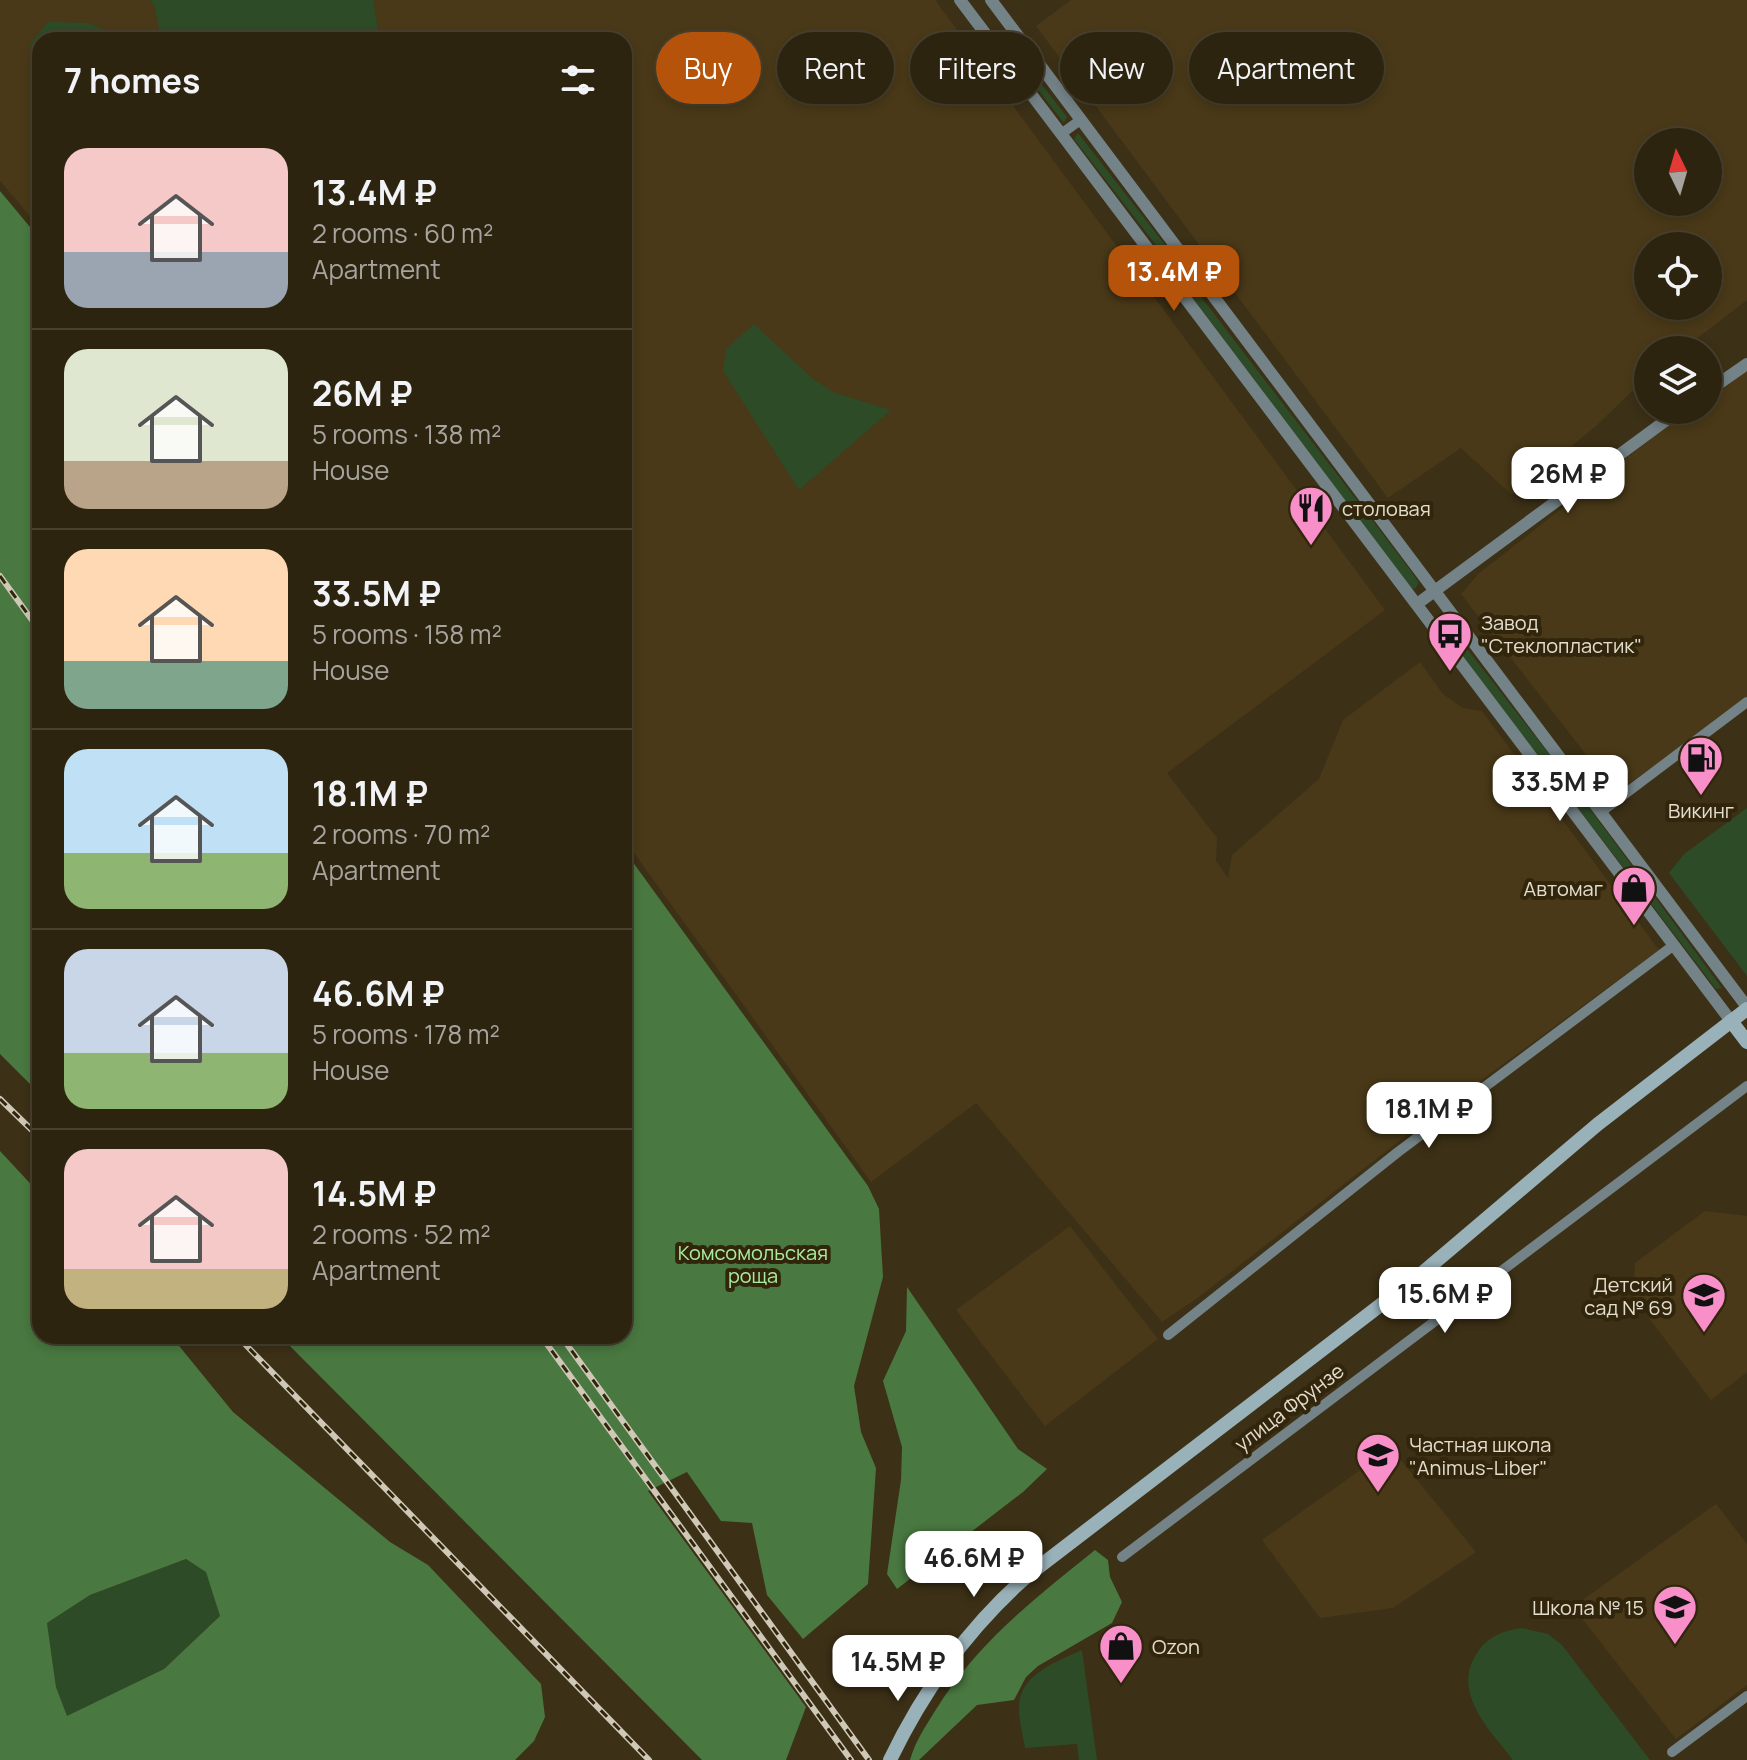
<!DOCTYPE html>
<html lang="en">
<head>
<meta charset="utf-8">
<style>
  :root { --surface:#2d2410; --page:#352c19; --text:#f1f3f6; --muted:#a7a49f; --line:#484130; --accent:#b45309 }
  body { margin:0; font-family:Manrope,sans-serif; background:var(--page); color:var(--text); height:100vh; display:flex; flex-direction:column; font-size:30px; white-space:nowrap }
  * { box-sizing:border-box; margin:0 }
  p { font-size:26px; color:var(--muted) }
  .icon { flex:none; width:44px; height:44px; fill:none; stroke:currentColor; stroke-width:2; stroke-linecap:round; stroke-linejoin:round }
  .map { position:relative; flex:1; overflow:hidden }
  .side { position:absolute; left:32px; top:32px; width:600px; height:1312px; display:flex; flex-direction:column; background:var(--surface); border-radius:24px; box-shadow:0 4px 12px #0003,0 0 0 2px var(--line) }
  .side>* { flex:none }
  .hud { position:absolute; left:656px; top:32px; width:760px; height:72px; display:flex; gap:16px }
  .needle { width:52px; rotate:355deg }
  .controls { position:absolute; left:1634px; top:128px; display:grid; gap:16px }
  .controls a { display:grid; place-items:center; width:88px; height:88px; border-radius:50%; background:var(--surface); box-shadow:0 4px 12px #0003,0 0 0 2px var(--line); font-size:40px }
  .price { position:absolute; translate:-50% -68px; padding:0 18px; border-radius:16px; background:#fff; color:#222; font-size:26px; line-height:52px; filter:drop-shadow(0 2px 4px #0008) }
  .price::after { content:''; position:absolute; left:50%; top:48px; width:24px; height:18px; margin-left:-12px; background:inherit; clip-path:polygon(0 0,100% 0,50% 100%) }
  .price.selected { background:var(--accent); color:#fff }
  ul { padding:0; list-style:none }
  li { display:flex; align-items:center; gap:24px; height:200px; padding:0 32px }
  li+li { border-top:2px solid var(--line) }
  li span { display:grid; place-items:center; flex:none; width:224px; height:160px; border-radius:24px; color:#555 }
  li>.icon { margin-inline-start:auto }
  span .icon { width:96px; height:96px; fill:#fffc; stroke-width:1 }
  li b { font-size:34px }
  h2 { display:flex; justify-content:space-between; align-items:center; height:96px; padding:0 32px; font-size:34px }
  .chip { padding:0 28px; border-radius:36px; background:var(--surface); box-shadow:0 4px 12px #0003,0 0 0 2px var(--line); font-size:28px; line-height:72px }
  .chip.selected { background:var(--accent); color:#fff }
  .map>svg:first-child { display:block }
  .built { fill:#493918; fill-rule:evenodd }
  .green { fill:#2d4b27 }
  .forest { fill:#497840; fill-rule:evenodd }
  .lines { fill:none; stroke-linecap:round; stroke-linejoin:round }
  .minor { stroke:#748388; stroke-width:10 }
  .tertiary { stroke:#748388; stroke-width:12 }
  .secondary { stroke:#99b1b9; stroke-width:14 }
  .rail-casing { stroke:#cfc8b7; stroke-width:6 }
  .rail { stroke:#31260c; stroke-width:3; stroke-dasharray:9; stroke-linecap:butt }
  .labels { text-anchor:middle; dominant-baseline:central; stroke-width:8; stroke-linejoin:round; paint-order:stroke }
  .poi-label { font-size:20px; fill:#e4ddce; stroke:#31260c; text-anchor:start }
  .park-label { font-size:20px; fill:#a9ed9c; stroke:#31260c }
  .street-label { font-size:20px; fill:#e4ddce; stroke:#31260c }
</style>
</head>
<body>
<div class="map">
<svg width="1747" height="1760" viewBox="0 0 1747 1760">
  <rect width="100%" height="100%" fill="#3c3016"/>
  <g class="built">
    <polygon points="0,0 935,0 1385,610 1167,773 1217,838 1216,861 1228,878 1232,855 1319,779 1343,720 1420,662 1443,694 1463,708 1482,711 1659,950 1412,1131 1199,1297 1162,1322 976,1103 871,1182 624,839 624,40 40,40 40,228 0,181"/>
    <path d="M1071 0H1747V300L1682 350H1648V376L1596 426 1512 495 1461 448 1388 498 1036 26ZM1648 142H1708V202H1648ZM1648 246H1708V306H1648Z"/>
    <polygon points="1747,368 1747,699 1616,793 1461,594 1478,574 1679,417 1689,410 1708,410 1708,396"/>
    <polygon points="1705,1211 1747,1216 1747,1372 1711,1400 1633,1297 1635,1263"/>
    <polygon points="1070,1226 1158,1339 1045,1426 956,1310"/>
    <polygon points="1391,1448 1476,1552 1393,1608 1320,1618 1262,1540"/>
    <polygon points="1716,1504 1747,1544 1747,1685 1676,1739 1573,1607"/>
  </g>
  <g class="green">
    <polygon points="150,0 373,0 380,40 147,40 160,35 155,7"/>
    <polygon points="48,22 86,23 136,40 40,40 40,58 29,45"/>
    <polygon points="1011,45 1067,117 1064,123 1007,50"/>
    <polygon points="1078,133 1166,246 1162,253 1074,139"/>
    <polygon points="1176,264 1411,571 1419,583 1415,589 1411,588 1172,270"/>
    <polygon points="754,324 813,379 835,393 891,410 799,490 723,371 726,349"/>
    <polygon points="1453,631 1553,759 1722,988 1716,989 1485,686 1449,637"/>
    <polygon points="1747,808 1747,976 1669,873 1684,854"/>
    <polygon points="186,1559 206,1571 220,1616 164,1669 67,1717 56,1687 47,1623 90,1595"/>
    <path d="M1522 1628 1548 1634 1562 1645 1650 1760H1513C1489 1729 1449 1691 1479 1650 1489 1636 1505 1630 1522 1628Z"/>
    <path d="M1082 1650 1097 1760H1079L1077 1744 1025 1748C1023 1735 1018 1718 1019 1705 1021 1673 1058 1661 1082 1650Z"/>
  </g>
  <g class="forest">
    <polygon points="0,191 40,239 40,1094 0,1054"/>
    <polygon points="624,850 868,1186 879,1209 883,1277 854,1386 861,1432 876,1468 868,1584 803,1639 767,1595 752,1523 721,1521 687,1472 648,1491 806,1707 786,1760 702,1760 280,1336 624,1336"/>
    <path d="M0 1151 40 1194V1336H171L233 1412 390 1542 428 1565 541 1684 545 1717 534 1741 515 1760H0ZM186 1559 206 1572 220 1616 164 1669 67 1716 56 1687 47 1623 90 1595Z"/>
    <polygon points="907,1287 1018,1449 1047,1469 1023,1492 897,1589 887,1574 901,1480 902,1447 883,1381 906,1331"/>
    <path d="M1095 1550 1108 1560 1110 1577 1122 1602 1112 1623 1038 1666 1026 1677 1014 1700 977 1705 919 1760H910C915 1742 925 1727 935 1711 976 1644 1035 1598 1095 1550Z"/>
  </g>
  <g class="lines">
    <g class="minor">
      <polyline points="1061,134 1079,121"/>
      <polyline points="1444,639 1443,631 1447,625 1461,626"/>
      <polyline points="1601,812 1747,702"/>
      <polyline points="1168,1335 1398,1152 1674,945"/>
      <polyline points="1122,1557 1747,1086"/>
      <polyline points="1672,1752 1747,1696"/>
    </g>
    <g class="tertiary">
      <polyline points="960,0 1731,1021"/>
      <polyline points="991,0 1747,1007"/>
      <polyline points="1708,391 1747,364"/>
      <polyline points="1417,604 1680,410"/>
    </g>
    <g class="secondary">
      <polyline points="1731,1021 1747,1042"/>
      <path d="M890 1760C924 1689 968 1628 1027 1576L1421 1274 1598 1124 1747 1009"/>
    </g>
    <g class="rail-casing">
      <g id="rail">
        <polyline points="624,345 628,342"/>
        <polyline points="0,576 40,631"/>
        <polyline points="0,1099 40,1138"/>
        <polyline points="237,1336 649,1760"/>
        <polyline points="541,1336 851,1760"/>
        <polyline points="561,1336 869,1760"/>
      </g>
    </g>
    <use href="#rail" class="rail"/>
  </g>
  <defs>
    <g id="restaurant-pin" transform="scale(2.3)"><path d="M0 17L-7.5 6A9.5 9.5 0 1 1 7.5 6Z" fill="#f98fc9" stroke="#31260c"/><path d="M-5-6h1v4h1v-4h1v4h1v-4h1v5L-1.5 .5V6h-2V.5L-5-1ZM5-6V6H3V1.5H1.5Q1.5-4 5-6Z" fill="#111"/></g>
    <g id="bus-pin" transform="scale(2.3)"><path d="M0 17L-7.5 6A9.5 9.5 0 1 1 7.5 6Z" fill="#f98fc9" stroke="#31260c"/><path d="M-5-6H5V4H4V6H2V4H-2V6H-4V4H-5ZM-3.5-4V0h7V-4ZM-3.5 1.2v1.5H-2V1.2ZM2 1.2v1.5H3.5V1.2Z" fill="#111"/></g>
    <g id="fuel-pin" transform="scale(2.3)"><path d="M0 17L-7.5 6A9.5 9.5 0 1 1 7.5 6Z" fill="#f98fc9" stroke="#31260c"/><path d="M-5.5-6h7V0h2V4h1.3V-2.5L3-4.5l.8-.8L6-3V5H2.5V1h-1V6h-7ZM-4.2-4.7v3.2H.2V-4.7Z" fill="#111"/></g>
    <g id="shop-pin" transform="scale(2.3)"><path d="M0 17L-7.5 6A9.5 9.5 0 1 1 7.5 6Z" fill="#f98fc9" stroke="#31260c"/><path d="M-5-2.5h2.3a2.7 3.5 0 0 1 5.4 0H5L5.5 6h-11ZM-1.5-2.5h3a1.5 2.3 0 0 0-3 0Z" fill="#111"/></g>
    <g id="school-pin" transform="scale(2.3)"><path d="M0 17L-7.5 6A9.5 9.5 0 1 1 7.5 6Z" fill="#f98fc9" stroke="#31260c"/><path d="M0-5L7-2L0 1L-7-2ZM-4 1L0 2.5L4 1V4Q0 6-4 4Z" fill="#111"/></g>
  </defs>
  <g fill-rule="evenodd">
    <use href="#restaurant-pin" x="1311" y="508"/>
    <use href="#bus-pin" x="1450" y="634"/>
    <use href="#fuel-pin" x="1701" y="758"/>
    <use href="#shop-pin" x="1634" y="888"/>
    <use href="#school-pin" x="1704" y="1295"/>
    <use href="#school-pin" x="1378" y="1455"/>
    <use href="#school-pin" x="1675" y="1607"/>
    <use href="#shop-pin" x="1121" y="1646"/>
  </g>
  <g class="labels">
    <g class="poi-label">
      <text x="1342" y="508">столовая</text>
      <text x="1481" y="622">Завод<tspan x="1481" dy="23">"Стеклопластик"</tspan></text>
      <text x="1701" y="810" text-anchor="middle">Викинг</text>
      <text x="1603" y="888" text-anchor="end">Автомаг</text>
      <text x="1673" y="1284" text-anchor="end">Детский<tspan x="1673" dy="23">сад № 69</tspan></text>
      <text x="1409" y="1444">Частная школа<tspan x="1409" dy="23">"Animus-Liber"</tspan></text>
      <text x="1644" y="1607" text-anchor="end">Школа № 15</text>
      <text x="1152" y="1646">Ozon</text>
    </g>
    <g class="park-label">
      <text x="753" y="1252">Комсомольская<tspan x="753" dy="23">роща</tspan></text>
    </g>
    <g class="street-label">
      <text transform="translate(1289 1407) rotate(-37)">улица Фрунзе</text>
    </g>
  </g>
</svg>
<div class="controls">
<a><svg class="needle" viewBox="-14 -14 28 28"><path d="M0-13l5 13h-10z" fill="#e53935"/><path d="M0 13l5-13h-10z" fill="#a7a49f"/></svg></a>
<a><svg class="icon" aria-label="locate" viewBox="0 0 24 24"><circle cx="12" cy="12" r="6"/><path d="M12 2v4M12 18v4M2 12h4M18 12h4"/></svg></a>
<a><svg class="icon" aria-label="layers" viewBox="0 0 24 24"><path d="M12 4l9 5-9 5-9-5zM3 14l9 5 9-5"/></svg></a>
</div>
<b class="price selected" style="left:1174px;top:313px">13.4M ₽</b>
<b class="price" style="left:1568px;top:515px">26M ₽</b>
<b class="price" style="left:1560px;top:823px">33.5M ₽</b>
<b class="price" style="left:1429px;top:1150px">18.1M ₽</b>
<b class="price" style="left:1445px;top:1335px">15.6M ₽</b>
<b class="price" style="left:974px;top:1599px">46.6M ₽</b>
<b class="price" style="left:898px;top:1703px">14.5M ₽</b>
<div class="hud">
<a class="chip selected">Buy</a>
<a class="chip">Rent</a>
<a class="chip">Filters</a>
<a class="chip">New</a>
<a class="chip">Apartment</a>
</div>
<section class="side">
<h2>7 homes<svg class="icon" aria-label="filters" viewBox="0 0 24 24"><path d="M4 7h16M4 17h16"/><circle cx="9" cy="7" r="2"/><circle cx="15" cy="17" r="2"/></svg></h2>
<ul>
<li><span style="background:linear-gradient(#f6c9c9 65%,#9aa5b1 0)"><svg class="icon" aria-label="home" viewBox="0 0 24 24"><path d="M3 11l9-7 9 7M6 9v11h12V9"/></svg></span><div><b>13.4M ₽</b><p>2 rooms · 60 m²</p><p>Apartment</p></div></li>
<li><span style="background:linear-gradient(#dfe7d0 70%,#b9a48a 0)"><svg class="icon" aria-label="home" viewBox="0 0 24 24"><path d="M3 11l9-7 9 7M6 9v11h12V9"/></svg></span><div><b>26M ₽</b><p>5 rooms · 138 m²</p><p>House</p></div></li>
<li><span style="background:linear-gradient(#ffd9b3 70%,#7fa58c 0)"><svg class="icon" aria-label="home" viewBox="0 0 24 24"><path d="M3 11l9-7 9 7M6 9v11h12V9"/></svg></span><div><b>33.5M ₽</b><p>5 rooms · 158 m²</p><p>House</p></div></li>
<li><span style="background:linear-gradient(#bfe0f5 65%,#8fb573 0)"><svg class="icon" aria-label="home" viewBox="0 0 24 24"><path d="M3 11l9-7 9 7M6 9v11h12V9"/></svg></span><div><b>18.1M ₽</b><p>2 rooms · 70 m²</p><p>Apartment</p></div></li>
<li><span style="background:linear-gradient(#c9d6e8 65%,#8fb573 0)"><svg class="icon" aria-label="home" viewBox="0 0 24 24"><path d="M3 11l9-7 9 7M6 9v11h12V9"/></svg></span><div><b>46.6M ₽</b><p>5 rooms · 178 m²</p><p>House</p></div></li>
<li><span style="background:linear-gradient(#f6c9c9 75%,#c2b280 0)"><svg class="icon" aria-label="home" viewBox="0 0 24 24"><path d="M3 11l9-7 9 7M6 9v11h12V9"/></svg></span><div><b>14.5M ₽</b><p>2 rooms · 52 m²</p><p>Apartment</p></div></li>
</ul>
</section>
</div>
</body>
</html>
